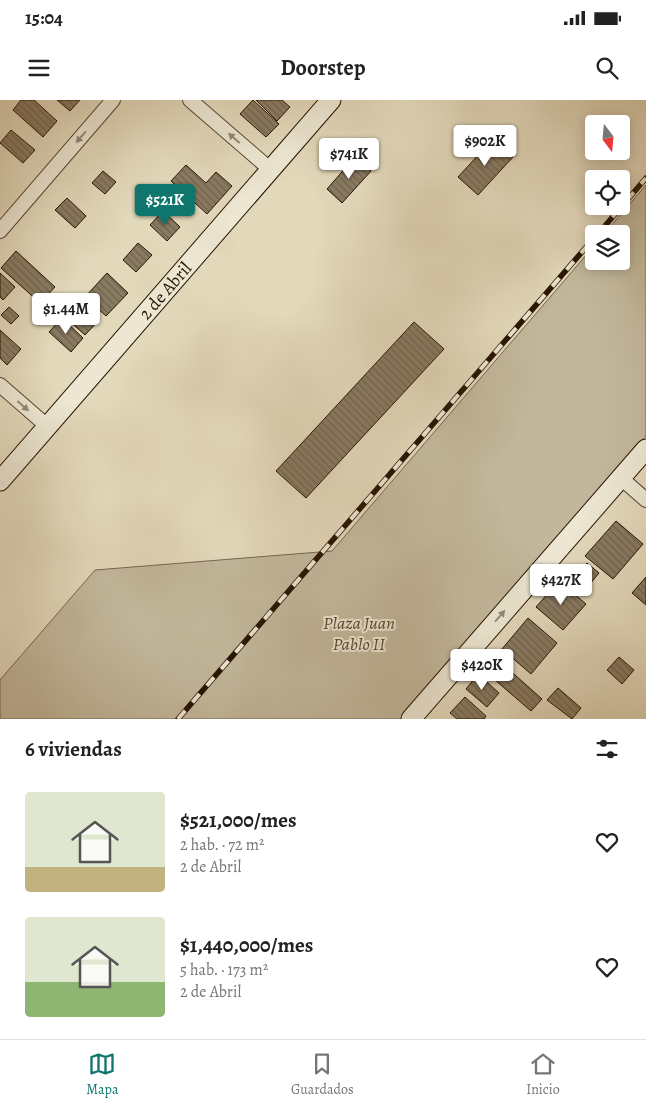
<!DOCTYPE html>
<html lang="es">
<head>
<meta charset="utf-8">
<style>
  :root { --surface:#fff; --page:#f2f2f2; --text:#222; --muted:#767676; --line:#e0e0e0; --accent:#0f766e }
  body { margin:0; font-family:Alegreya,serif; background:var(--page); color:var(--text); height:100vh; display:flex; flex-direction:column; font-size:19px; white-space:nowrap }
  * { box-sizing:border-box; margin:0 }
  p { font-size:16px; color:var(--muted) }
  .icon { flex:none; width:28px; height:28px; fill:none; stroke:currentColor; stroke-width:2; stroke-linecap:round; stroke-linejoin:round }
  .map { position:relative; height:619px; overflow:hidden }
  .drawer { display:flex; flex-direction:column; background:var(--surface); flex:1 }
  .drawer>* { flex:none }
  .needle { width:32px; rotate:164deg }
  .tools { position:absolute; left:585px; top:15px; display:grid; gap:10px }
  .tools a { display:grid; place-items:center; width:45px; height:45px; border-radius:5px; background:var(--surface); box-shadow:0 2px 12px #0003; font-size:25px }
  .price { position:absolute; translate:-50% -42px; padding:0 11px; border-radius:5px; background:#fff; color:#222; font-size:16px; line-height:32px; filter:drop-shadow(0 1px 2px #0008) }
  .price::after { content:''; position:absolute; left:50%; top:30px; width:15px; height:11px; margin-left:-8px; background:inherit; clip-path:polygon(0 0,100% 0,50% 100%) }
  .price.current { background:var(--accent); color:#fff }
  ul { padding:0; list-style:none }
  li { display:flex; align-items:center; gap:15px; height:125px; padding:0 25px }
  li span { display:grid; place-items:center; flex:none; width:140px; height:100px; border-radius:5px; color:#555 }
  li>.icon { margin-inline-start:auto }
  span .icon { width:60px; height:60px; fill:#fffc; stroke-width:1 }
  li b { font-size:21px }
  h2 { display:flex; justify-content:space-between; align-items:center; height:60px; padding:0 25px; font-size:21px }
  .status { display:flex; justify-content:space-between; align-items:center; height:35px; padding:0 25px; background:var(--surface); direction:ltr }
  .status svg { height:14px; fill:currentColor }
  header { display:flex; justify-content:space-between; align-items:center; height:65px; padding:0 25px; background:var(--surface); font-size:22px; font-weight:600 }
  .tab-bar { display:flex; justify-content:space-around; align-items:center; height:70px; border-top:1px solid var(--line); background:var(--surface); font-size:14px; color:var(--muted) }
  .tab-bar a { display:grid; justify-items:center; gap:2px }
  .tab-bar .current { color:var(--accent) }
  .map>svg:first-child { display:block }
  .green { fill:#c2b79b; stroke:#75664e }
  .building { fill:url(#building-back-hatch); stroke:#281402 }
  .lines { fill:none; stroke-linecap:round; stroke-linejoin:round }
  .street-casing { stroke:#564530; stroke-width:16 }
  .secondary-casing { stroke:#281402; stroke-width:21 }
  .street { stroke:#ece6d2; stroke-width:14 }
  .secondary { stroke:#ece6d2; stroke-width:19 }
  .rail-casing { stroke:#281402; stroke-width:5.5 }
  .rail { stroke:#ece6d2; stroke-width:4; stroke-dasharray:11; stroke-linecap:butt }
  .oneway { fill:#948874 }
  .labels { text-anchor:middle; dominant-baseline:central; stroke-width:4; stroke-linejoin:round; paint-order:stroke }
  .street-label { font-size:18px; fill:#281402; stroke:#ece6d2 }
  .park-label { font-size:18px; font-style:italic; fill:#564530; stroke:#ece6d2 }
</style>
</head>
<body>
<div class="status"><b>15:04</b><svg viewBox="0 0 49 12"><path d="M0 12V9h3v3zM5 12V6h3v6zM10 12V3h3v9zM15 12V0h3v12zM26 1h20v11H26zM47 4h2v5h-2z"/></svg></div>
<header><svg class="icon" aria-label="menu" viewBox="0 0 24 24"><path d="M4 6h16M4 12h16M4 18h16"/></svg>Doorstep<svg class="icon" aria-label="search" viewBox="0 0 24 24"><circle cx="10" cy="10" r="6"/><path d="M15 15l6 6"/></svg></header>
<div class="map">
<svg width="646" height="619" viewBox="0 0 646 619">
  <defs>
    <pattern id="building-back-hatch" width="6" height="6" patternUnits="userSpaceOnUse" patternTransform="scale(1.25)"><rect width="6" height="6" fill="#897a62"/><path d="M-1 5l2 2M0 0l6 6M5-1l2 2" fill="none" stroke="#70634f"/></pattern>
  </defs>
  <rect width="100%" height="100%" fill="#e2d8ba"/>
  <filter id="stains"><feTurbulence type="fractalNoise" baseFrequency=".004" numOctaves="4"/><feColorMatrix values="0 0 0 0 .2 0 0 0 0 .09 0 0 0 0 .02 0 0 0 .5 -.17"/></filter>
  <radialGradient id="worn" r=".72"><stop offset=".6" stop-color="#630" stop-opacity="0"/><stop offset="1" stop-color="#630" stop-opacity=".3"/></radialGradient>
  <polygon class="green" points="646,85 646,336 400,619 0,619 0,580 95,470 332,451 594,146 594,161 621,161 621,134 604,134"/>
  <g class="building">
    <polygon points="21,0 34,0 57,21 43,37 13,10"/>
    <polygon points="57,0 80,0 70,11"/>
    <polygon points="253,0 279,24 266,37 240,14"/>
    <polygon points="256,0 282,0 290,7 277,21"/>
    <polygon points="11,30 35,50 23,63 0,43"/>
    <polygon points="493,39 513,57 478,95 458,77"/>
    <polygon points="355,57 371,71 342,103 327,89"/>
    <polygon points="186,65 206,83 216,72 232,86 207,114 171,81"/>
    <polygon points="103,71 116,82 105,94 92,83"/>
    <polygon points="67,98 86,116 75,128 55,110"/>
    <polygon points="163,111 180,127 167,141 150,125"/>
    <polygon points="138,143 152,155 136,172 123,160"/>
    <polygon points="16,151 55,187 40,203 1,168"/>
    <polygon points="0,173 15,187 3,200 0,197"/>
    <polygon points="107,173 128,193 106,216 85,197"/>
    <polygon points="80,200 100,219 85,235 65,217"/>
    <polygon points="9,207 19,216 11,224 1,215"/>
    <polygon points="62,218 83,238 71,252 49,232"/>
    <polygon points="414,222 444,249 306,398 276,371"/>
    <polygon points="0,230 21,249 7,265 0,258"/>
    <polygon points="616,421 643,444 613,479 585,456"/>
    <polygon points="587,463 599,473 589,485 577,475"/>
    <polygon points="646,477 646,505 632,493"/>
    <polygon points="559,481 586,504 563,530 536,507"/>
    <polygon points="528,518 557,543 531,574 502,549"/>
    <polygon points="619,557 634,570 622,584 607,570"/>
    <polygon points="506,567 542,599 531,611 495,580"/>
    <polygon points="478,574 499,593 487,607 466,589"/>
    <polygon points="558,588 581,608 572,619 547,600"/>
    <polygon points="465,597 486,616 484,619 457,619 450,613"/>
  </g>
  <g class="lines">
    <g class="street-casing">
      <g id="street">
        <polyline points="190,0 271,70"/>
        <polyline points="0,131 113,0"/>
        <polyline points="0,285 47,326"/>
        <polyline points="621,378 646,400"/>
      </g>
    </g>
    <g class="secondary-casing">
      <g id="secondary">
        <path id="s1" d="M0 381 331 0"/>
        <polyline points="411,619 646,349"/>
      </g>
    </g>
    <use href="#street" class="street"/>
    <use href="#secondary" class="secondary"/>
    <g class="rail-casing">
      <g id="rail">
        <polyline points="598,134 646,78"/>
        <polyline points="178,619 594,138"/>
      </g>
    </g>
    <use href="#rail" class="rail"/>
  </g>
  <defs><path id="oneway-solid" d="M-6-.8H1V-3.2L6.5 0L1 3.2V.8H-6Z" transform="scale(1.25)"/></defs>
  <g class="oneway">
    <use href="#oneway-solid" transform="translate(81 37) rotate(131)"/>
    <use href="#oneway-solid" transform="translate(234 38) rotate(-139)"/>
    <use href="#oneway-solid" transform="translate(23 306) rotate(41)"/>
    <use href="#oneway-solid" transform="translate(500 516) rotate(-49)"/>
  </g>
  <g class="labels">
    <g class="street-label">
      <text stroke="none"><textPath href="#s1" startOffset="252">2 de Abril</textPath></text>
    </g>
    <g class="park-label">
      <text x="359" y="523">Plaza Juan<tspan x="359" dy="21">Pablo II</tspan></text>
    </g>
  </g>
  <rect width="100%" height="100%" filter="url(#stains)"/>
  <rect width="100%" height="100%" fill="url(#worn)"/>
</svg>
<div class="tools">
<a><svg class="needle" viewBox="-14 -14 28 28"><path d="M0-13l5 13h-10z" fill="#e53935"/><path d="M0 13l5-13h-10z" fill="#767676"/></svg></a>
<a><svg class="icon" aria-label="locate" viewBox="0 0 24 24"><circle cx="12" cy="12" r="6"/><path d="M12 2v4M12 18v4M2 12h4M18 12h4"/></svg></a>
<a><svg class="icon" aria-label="layers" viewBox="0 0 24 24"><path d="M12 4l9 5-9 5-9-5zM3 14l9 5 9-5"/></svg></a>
</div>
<b class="price" style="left:485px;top:67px">$902K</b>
<b class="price" style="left:349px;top:80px">$741K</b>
<b class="price current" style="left:165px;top:126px">$521K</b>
<b class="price" style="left:66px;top:235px">$1.44M</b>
<b class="price" style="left:561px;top:506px">$427K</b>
<b class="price" style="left:482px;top:591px">$420K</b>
</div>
<section class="drawer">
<h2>6 viviendas<svg class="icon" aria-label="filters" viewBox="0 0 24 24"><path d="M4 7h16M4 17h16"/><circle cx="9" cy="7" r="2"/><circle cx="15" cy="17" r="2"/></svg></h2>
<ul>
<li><span style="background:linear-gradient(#dfe7d0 75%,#c2b280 0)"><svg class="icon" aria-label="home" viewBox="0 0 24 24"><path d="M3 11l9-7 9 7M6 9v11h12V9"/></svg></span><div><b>$521,000/mes</b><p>2 hab. · 72 m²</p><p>2 de Abril</p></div><svg class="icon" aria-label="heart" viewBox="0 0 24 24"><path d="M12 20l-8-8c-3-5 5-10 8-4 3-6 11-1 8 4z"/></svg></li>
<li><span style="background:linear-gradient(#dfe7d0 65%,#8fb573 0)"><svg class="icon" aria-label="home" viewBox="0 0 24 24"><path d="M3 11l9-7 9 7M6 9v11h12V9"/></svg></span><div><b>$1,440,000/mes</b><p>5 hab. · 173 m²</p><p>2 de Abril</p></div><svg class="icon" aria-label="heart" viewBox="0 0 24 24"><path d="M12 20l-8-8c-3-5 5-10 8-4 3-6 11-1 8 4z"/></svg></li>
</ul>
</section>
<nav class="tab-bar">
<a class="current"><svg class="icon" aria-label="map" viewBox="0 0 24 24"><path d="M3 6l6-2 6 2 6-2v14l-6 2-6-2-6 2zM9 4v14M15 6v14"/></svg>Mapa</a>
<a><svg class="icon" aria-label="saved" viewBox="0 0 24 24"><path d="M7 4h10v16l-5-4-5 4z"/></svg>Guardados</a>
<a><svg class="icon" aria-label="home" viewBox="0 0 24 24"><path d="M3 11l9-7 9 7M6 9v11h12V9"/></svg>Inicio</a>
</nav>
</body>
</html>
